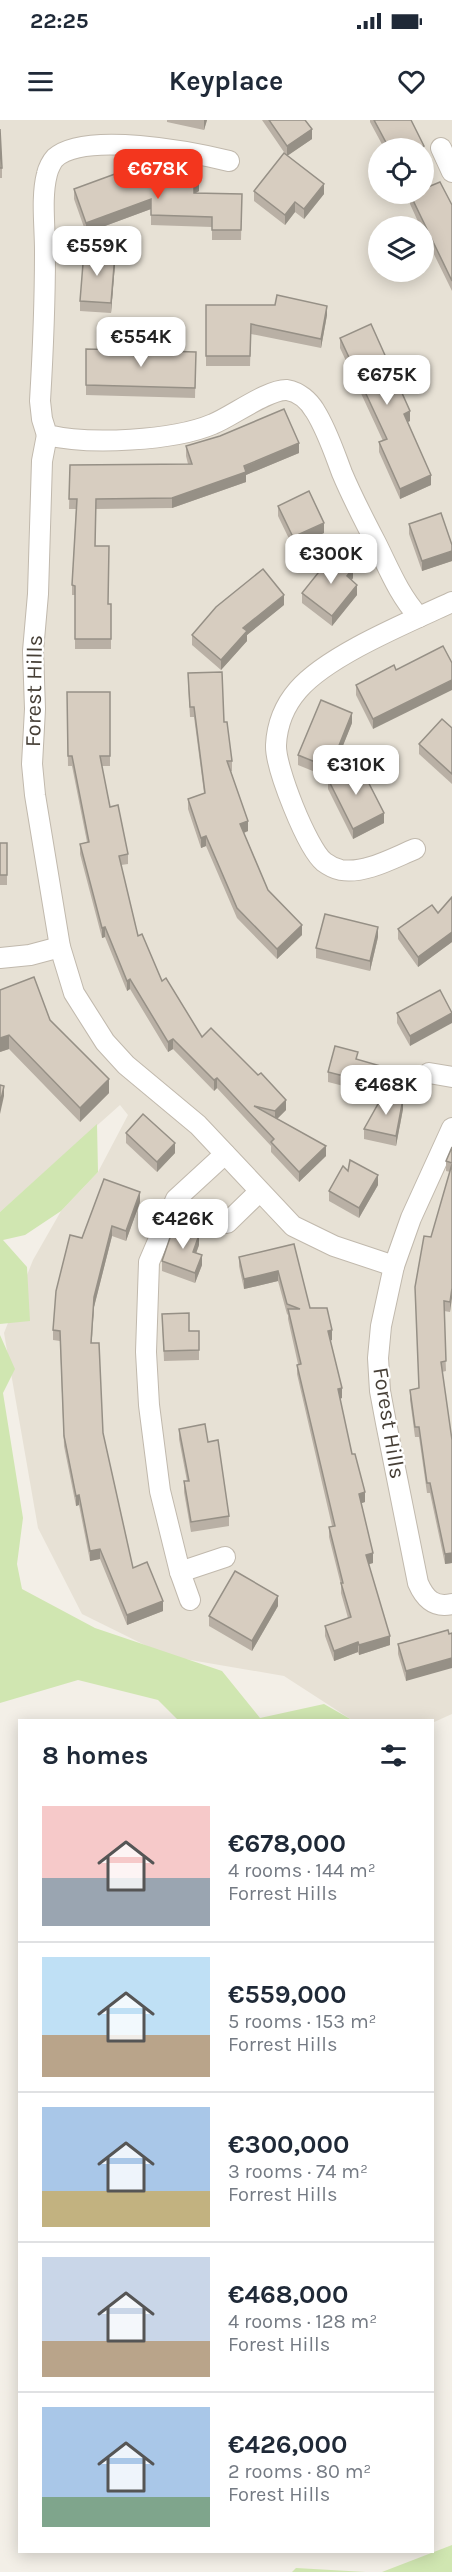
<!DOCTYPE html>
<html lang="en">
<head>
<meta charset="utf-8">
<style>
  :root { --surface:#fff; --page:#f6f6f7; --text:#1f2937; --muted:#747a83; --line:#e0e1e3; --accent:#f3361e }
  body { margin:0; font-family:Karla,sans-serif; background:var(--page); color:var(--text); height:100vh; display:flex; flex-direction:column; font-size:22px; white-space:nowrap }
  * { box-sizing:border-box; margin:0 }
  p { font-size:20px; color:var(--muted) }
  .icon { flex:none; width:33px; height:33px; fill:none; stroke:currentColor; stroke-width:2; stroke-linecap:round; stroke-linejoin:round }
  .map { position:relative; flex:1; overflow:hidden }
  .details { position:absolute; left:18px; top:1599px; width:416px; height:834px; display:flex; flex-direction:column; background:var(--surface); border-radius:0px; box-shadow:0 3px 15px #0003 }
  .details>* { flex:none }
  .tools { position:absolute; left:368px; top:18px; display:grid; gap:12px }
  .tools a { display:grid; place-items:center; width:66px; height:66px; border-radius:50%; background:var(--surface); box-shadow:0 3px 15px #0003; font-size:30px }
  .price { position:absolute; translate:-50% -51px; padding:0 14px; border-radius:12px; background:#fff; color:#222; font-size:20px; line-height:39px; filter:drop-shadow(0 2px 3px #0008) }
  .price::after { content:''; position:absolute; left:50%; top:36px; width:18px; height:14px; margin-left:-9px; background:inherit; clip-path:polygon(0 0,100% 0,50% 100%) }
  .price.current { background:var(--accent); color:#fff }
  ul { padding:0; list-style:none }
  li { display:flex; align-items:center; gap:18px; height:150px; padding:0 24px }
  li+li { border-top:2px solid var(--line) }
  li span { display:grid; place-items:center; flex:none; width:168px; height:120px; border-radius:0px; color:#555 }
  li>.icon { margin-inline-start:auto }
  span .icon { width:72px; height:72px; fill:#fffc; stroke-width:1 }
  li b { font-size:26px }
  h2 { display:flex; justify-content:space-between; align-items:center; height:72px; padding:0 24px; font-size:26px }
  .status { display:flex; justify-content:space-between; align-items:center; height:42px; padding:0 30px; background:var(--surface); direction:ltr }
  .status svg { height:16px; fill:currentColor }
  header { display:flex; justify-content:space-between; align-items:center; height:78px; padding:0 24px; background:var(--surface); font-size:27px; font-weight:700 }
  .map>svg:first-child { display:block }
  .residential { fill:#e7e1d5; fill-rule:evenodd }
  .green { fill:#d0e6b1 }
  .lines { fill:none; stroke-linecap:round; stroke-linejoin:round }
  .minor-casing { stroke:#c1b9ad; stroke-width:22 }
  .minor { stroke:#fff; stroke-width:20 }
  .wall { fill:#b9b0a5 }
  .shaded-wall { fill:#969086 }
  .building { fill:#d7cdc0; stroke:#969086; stroke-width:1.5 }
  .labels { text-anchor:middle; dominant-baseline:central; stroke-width:4.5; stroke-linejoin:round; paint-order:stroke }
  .street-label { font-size:22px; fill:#463f36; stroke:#fff }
</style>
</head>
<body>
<div class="status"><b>22:25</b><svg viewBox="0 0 49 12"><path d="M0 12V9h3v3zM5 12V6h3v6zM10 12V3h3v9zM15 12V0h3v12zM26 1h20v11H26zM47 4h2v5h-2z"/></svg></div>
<header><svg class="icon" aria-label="menu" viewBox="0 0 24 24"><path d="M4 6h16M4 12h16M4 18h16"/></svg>Keyplace<svg class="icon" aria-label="heart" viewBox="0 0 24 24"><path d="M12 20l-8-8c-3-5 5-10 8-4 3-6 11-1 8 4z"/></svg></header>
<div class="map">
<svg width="452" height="2452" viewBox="0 0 452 2452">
  <rect width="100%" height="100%" fill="#f3efe7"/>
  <path class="residential" d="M0 0H452V1594L432 1603V1600H352L284 1556 167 1536 82 1494 38 1408 4 1213 33 1140 61 1091 98 1052 128 995 120 985 0 1092ZM378 28H423V74H378ZM378 106H423V152H378Z"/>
  <g class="green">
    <polygon points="97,1004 98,1052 61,1091 25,1115 3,1120 27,1147 30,1201 0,1204 0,1092"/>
    <polygon points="0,1215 15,1249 3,1273 23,1398 17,1444 22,1469 95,1508 222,1551 260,1598 324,1584 352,1600 178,1600 158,1580 78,1560 0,1583"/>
    <polygon points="452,2425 452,2452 382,2452"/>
    <polygon points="296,2448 366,2452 292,2452"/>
  </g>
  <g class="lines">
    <g class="minor-casing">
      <g id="minor">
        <polyline points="441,28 452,52"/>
        <path d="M229 41C192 32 85 11 55 38 52 41 48 49 47 54 41 77 45 106 45 131 45 181 43 231 40 281L42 299 47 315C89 325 173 321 213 304 231 297 268 269 287 270 299 272 309 281 315 291 327 310 334 332 342 353 352 377 364 400 376 423 389 449 399 475 419 497"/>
        <polyline points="47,315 42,341 38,474 33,531 35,589 32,644 35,675 60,827 74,873 105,922 126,945 198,1005 293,1106 334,1126 394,1146"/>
        <path d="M415 729C393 738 365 754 341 750 336 749 328 745 324 742 307 728 275 647 276 625 277 605 285 585 298 570 328 535 409 502 452 482"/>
        <polyline points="0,838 30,835 60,827"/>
        <polyline points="429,953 452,957"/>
        <path d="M452 1008 411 1098 394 1146 381 1206 378 1238 380 1271 386 1303 418 1463C425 1479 434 1488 452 1484"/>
        <polyline points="227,1103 259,1072"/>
        <polyline points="180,1452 225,1437"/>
        <polyline points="190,1480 180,1452 160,1371 149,1285 146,1232 149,1142 176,1079 225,1034"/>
      </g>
    </g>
    <use href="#minor" class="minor"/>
  </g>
  <g class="wall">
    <polygon points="167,0 207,0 204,10 167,2"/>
    <polygon points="262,0 305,0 312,19 287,36 324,74 304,99 295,92 285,105 254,81 254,71 286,35"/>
    <polygon points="370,0 411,0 424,26 424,36 423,37 423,28 384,28 370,2"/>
    <polygon points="0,9 2,48 2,58 0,58"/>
    <polygon points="138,59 199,71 196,73 242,74 241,120 212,120 212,107 151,105 151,89 86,113 74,79 74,69"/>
    <polygon points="410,74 452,85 452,171 423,112 423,106 420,106 410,84"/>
    <polygon points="115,144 111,193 80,191 80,181"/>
    <polygon points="206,185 327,195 321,228 251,214 250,246 206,246"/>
    <polygon points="340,218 410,301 407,302 431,365 400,379 379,332 379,322 383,321 340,228"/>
    <polygon points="86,229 196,232 195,278 86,275"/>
    <polygon points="186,326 299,333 246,355 246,362 172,388 96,389 95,426 108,484 111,484 111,529 75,529 75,475 72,475 72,465 76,389 69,389 70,345 188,344 186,336"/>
    <polygon points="278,386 324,413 293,427 278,396"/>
    <polygon points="409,404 452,431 452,441 422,451 409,414"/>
    <polygon points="353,458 352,460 357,475 332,506 302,483 302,473"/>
    <polygon points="284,485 247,515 247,521 221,550 192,525 192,515"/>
    <polygon points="394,545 373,609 356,575 356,565"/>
    <polygon points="188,563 224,602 232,641 232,651 231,651 248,711 244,713 268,770 302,815 277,839 237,798 206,726 201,728 188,689 188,679 204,673 194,597 190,597"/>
    <polygon points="67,572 110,572 110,646 102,646 110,687 128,734 128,744 121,745 138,816 162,861 202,917 286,990 277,999 326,1036 299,1062 271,1032 271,1026 217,968 214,971 173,929 168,932 130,869 127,871 105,817 102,818 80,734 80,724 87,722 72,646 68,646"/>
    <polygon points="352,603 330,658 298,645 298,635"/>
    <polygon points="452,608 452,664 419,634 419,624"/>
    <polygon points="328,659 384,703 353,719 328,669"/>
    <rect x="0" y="723" width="7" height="42"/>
    <polygon points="452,777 452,822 418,847 398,819 398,809 438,793"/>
    <polygon points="378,817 370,851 316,838 316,828"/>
    <polygon points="34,857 50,900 109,973 80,1002 9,929 0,932"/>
    <polygon points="440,870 410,926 397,903 397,893"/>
    <polygon points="358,940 384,957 379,975 328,962 328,952"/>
    <polygon points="403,989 396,1026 364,1019 364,1009"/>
    <polygon points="126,1013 175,1033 157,1052 126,1023"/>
    <polygon points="452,1027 450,1192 444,1191 446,1251 442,1252 452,1320 452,1443 445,1444 430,1373 427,1373 419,1317 415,1317 410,1280 410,1270 419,1269 415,1167 431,1117 450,1052 446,1051 446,1041"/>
    <polygon points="348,1051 378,1065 359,1098 329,1081 329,1071"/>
    <polygon points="140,1082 126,1121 112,1116 94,1187 91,1223 103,1313 133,1448 163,1491 127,1505 100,1439 90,1441 79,1385 76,1386 64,1326 60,1221 53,1220 53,1210 82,1118"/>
    <polygon points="294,1124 310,1188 332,1220 330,1221 342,1278 340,1279 352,1334 365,1382 361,1383 373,1443 369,1444 390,1525 359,1535 358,1532 334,1541 325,1516 325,1506 348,1498 341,1473 341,1465 329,1417 329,1407 332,1406 297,1254 297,1245 298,1244 288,1199 288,1195 287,1194 278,1161 244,1169 239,1146 239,1137"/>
    <polygon points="199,1125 196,1133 202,1145 195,1163 162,1151 162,1141"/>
    <polygon points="162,1194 189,1211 199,1211 199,1240 164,1241"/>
    <polygon points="179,1309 229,1396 229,1406 191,1412 184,1372 184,1361 187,1361 179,1319"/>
    <polygon points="278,1486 252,1531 209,1506 209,1496"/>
    <polygon points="448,1510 406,1561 398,1534 398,1524"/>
  </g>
  <g class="shaded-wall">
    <polygon points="204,0 207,0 204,10"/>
    <polygon points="312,9 312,19 287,36 287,26"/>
    <polygon points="424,26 424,36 423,37 423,28 418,28"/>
    <polygon points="199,61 199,71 194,74 194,64"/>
    <polygon points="324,64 324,74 304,99 304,89"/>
    <polygon points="151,79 151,89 86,113 86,103"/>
    <polygon points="295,82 295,92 285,105 285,95"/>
    <polygon points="115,134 115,144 111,193 111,183"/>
    <polygon points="327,186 327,195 321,228 321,219"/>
    <polygon points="410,291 410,301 404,304 404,294"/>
    <polygon points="299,323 299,333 246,355 246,362 172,388 172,378"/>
    <polygon points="431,355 431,365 400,379 400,369"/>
    <polygon points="324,403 324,413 293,427 293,417"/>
    <polygon points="452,431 452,441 422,451 422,441"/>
    <polygon points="353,448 353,458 347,466 347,456"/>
    <polygon points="357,465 357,475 332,506 332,496"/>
    <polygon points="284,475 284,485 247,515 247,521 221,550 221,540 243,508"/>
    <polygon points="452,560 452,570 373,609 373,599"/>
    <polygon points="352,593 352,603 330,658 330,648"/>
    <polygon points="384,693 384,703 353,719 353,709"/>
    <polygon points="248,701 248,711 240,714 240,704"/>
    <polygon points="206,716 206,726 201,728 201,718"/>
    <polygon points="302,805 302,815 277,839 277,829"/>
    <polygon points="105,807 105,817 102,818 102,808"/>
    <polygon points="378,807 378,817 370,851 370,841"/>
    <polygon points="452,812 452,822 418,847 418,837"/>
    <polygon points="130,859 130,869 127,871 127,861"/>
    <polygon points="452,893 452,903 410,926 410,916"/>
    <polygon points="9,915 9,929 0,932 0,918"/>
    <polygon points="173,919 173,929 168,932 168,922"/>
    <polygon points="384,947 384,957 379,975 379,965"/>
    <polygon points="217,958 217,968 214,971 214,960"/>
    <polygon points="109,959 109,973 80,1002 80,988"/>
    <polygon points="4,966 4,976 0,994 0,984"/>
    <polygon points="403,979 403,989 396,1026 396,1016"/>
    <polygon points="286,980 286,990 275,1001 275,991"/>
    <polygon points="175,1023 175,1033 157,1052 157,1042"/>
    <polygon points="326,1026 326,1036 299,1062 299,1052"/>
    <polygon points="378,1055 378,1065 359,1098 359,1088"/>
    <polygon points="140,1072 140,1082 126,1121 126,1111"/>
    <polygon points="112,1106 112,1116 94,1187 91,1233 94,1177"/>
    <polygon points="199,1115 199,1125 193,1142 193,1132"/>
    <polygon points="202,1135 202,1145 195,1163 195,1153"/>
    <polygon points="278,1151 278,1161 244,1169 244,1159"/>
    <polygon points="452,1168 452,1178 450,1192 450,1182"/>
    <polygon points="332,1210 332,1220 328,1221 328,1211"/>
    <polygon points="342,1268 342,1278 338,1279 338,1269"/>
    <polygon points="365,1372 365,1382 359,1384 359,1374"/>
    <polygon points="79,1375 79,1385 76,1386 76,1376"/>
    <polygon points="100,1429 100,1439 90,1441 90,1431"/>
    <polygon points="373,1433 373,1443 366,1445 366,1435"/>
    <polygon points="452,1433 452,1443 445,1444 445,1434"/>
    <polygon points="278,1476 278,1486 252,1531 252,1521"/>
    <polygon points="163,1481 163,1491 127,1505 127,1495"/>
    <polygon points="390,1516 390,1525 359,1535 359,1525"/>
    <polygon points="358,1522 358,1532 334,1541 334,1531"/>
    <polygon points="452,1538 452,1548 406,1561 406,1551"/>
  </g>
  <g class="building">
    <polygon points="269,0 305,0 312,9 287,26"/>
    <polygon points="374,0 411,0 424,26 418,28 389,28"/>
    <polygon points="0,9 2,48 0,48"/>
    <polygon points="284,33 324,64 304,89 295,82 285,95 254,71"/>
    <polygon points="134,47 138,59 199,61 194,64 194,73 242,74 241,110 212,110 212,97 151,95 151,79 86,103 74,69"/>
    <polygon points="440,62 452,85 452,161 410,74 423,74 423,69"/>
    <polygon points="84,131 115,134 111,183 80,181"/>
    <polygon points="277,175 327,186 321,219 251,204 250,236 206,236 206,185 275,185"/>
    <polygon points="371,204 410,291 404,294 431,355 400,369 379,322 387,319 340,218"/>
    <polygon points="86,229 196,232 195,268 86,265"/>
    <polygon points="284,289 299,323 244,346 246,352 172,378 96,379 95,426 109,426 108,484 111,484 111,519 75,519 75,466 72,465 77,379 69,379 70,345 192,344 186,326 220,316"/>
    <polygon points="309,371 324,403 293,417 278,386"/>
    <polygon points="441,393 452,425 452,431 422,441 409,404"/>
    <polygon points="334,433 353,448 347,456 357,465 332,496 302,473"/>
    <polygon points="263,449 284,475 243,508 247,511 221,540 192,515 216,487"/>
    <polygon points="443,526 452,543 452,560 373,599 356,565 394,545 396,550"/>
    <polygon points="222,552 224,602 227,602 232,641 227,641 248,701 240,704 268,770 302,805 277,829 237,788 206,716 201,718 188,679 205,673 194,587 190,587 188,553"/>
    <polygon points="67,572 110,572 110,636 100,636 110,687 118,685 128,734 119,736 138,816 142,814 162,861 166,858 202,917 211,908 258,955 261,953 286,980 275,991 254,986 326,1026 299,1052 271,1022 274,1019 217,958 214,960 173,919 168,922 130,859 127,861 105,807 102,808 80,724 89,722 72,636 68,636"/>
    <polygon points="321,580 352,593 330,648 298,635"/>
    <polygon points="442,599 452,608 452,654 419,624"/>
    <polygon points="359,644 384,693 353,709 328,659"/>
    <rect x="0" y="723" width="7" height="32"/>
    <polygon points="452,777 452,812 418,837 398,809 432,785 438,793"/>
    <polygon points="325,794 378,807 370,841 316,828"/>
    <polygon points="34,857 50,900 109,959 80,988 9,915 0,918 0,870"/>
    <polygon points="440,870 452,893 410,916 397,893"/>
    <polygon points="335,926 358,932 356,939 384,947 379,965 328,952"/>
    <polygon points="0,965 4,966 0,984"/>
    <polygon points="383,975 403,979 396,1016 364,1009"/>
    <polygon points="143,994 175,1023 157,1042 126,1013"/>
    <polygon points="452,1027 452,1043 446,1041"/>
    <polygon points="350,1040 378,1055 359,1088 329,1071 343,1046 348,1051"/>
    <polygon points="452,1044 452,1168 450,1182 444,1181 446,1241 441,1242 452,1320 452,1433 445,1434 430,1363 427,1363 419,1307 415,1307 410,1270 419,1268 415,1167 424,1116 431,1117"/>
    <polygon points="104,1059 140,1072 126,1111 112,1106 94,1177 91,1223 99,1223 103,1313 133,1448 147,1442 163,1481 127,1495 100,1429 90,1431 79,1375 76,1376 64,1316 60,1211 53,1210 56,1171 70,1115 82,1118"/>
    <polygon points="174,1106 199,1115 193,1132 202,1135 195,1153 162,1141"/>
    <polygon points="294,1124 310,1188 327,1188 332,1210 328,1211 342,1268 338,1269 352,1334 355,1334 365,1372 359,1374 373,1433 366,1435 390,1516 359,1525 358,1522 334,1531 325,1506 351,1497 341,1463 343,1463 329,1407 335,1406 297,1245 301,1244 288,1189 300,1189 287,1184 278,1151 244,1159 239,1137"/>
    <polygon points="189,1193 189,1211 199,1211 199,1230 164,1231 162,1194"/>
    <polygon points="205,1304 208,1322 218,1320 229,1396 191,1402 184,1361 189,1361 179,1309"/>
    <polygon points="235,1451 278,1476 252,1521 209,1496"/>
    <polygon points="448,1510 449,1514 452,1513 452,1538 406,1551 398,1524"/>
  </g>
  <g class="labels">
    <g class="street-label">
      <text transform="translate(34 571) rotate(-89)">Forest Hills</text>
      <text transform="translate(389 1303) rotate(81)">Forest Hills</text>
    </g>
  </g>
</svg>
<div class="tools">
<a><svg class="icon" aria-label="locate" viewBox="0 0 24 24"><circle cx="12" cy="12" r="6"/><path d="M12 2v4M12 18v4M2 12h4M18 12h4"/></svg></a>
<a><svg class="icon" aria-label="layers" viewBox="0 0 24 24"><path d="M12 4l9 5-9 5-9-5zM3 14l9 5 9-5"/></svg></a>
</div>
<b class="price current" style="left:158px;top:80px">€678K</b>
<b class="price" style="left:97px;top:157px">€559K</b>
<b class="price" style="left:141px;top:248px">€554K</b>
<b class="price" style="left:387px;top:286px">€675K</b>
<b class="price" style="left:331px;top:465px">€300K</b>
<b class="price" style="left:356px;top:676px">€310K</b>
<b class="price" style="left:386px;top:996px">€468K</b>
<b class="price" style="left:183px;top:1130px">€426K</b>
<section class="details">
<h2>8 homes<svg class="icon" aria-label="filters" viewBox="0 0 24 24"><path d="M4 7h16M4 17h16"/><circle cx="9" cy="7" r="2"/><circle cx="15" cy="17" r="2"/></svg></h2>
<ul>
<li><span style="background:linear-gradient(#f6c9c9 60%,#9aa5b1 0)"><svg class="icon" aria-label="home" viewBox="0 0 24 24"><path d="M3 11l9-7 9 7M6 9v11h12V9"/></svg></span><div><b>€678,000</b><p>4 rooms · 144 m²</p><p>Forrest Hills</p></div></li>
<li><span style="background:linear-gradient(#bfe0f5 65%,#b9a48a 0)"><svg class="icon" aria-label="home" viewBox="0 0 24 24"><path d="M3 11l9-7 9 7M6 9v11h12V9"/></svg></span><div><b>€559,000</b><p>5 rooms · 153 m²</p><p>Forrest Hills</p></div></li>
<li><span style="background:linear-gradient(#a9c7e8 70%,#c2b280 0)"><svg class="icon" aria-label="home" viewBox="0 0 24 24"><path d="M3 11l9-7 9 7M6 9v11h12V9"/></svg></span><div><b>€300,000</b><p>3 rooms · 74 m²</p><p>Forrest Hills</p></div></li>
<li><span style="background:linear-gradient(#c9d6e8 70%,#b9a48a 0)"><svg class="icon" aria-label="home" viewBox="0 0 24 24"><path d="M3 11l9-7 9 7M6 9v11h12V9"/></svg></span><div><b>€468,000</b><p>4 rooms · 128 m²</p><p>Forest Hills</p></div></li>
<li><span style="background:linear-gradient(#a9c7e8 75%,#7fa58c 0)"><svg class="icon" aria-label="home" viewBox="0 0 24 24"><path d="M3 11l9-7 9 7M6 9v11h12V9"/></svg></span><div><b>€426,000</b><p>2 rooms · 80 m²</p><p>Forest Hills</p></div></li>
</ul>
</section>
</div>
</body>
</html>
